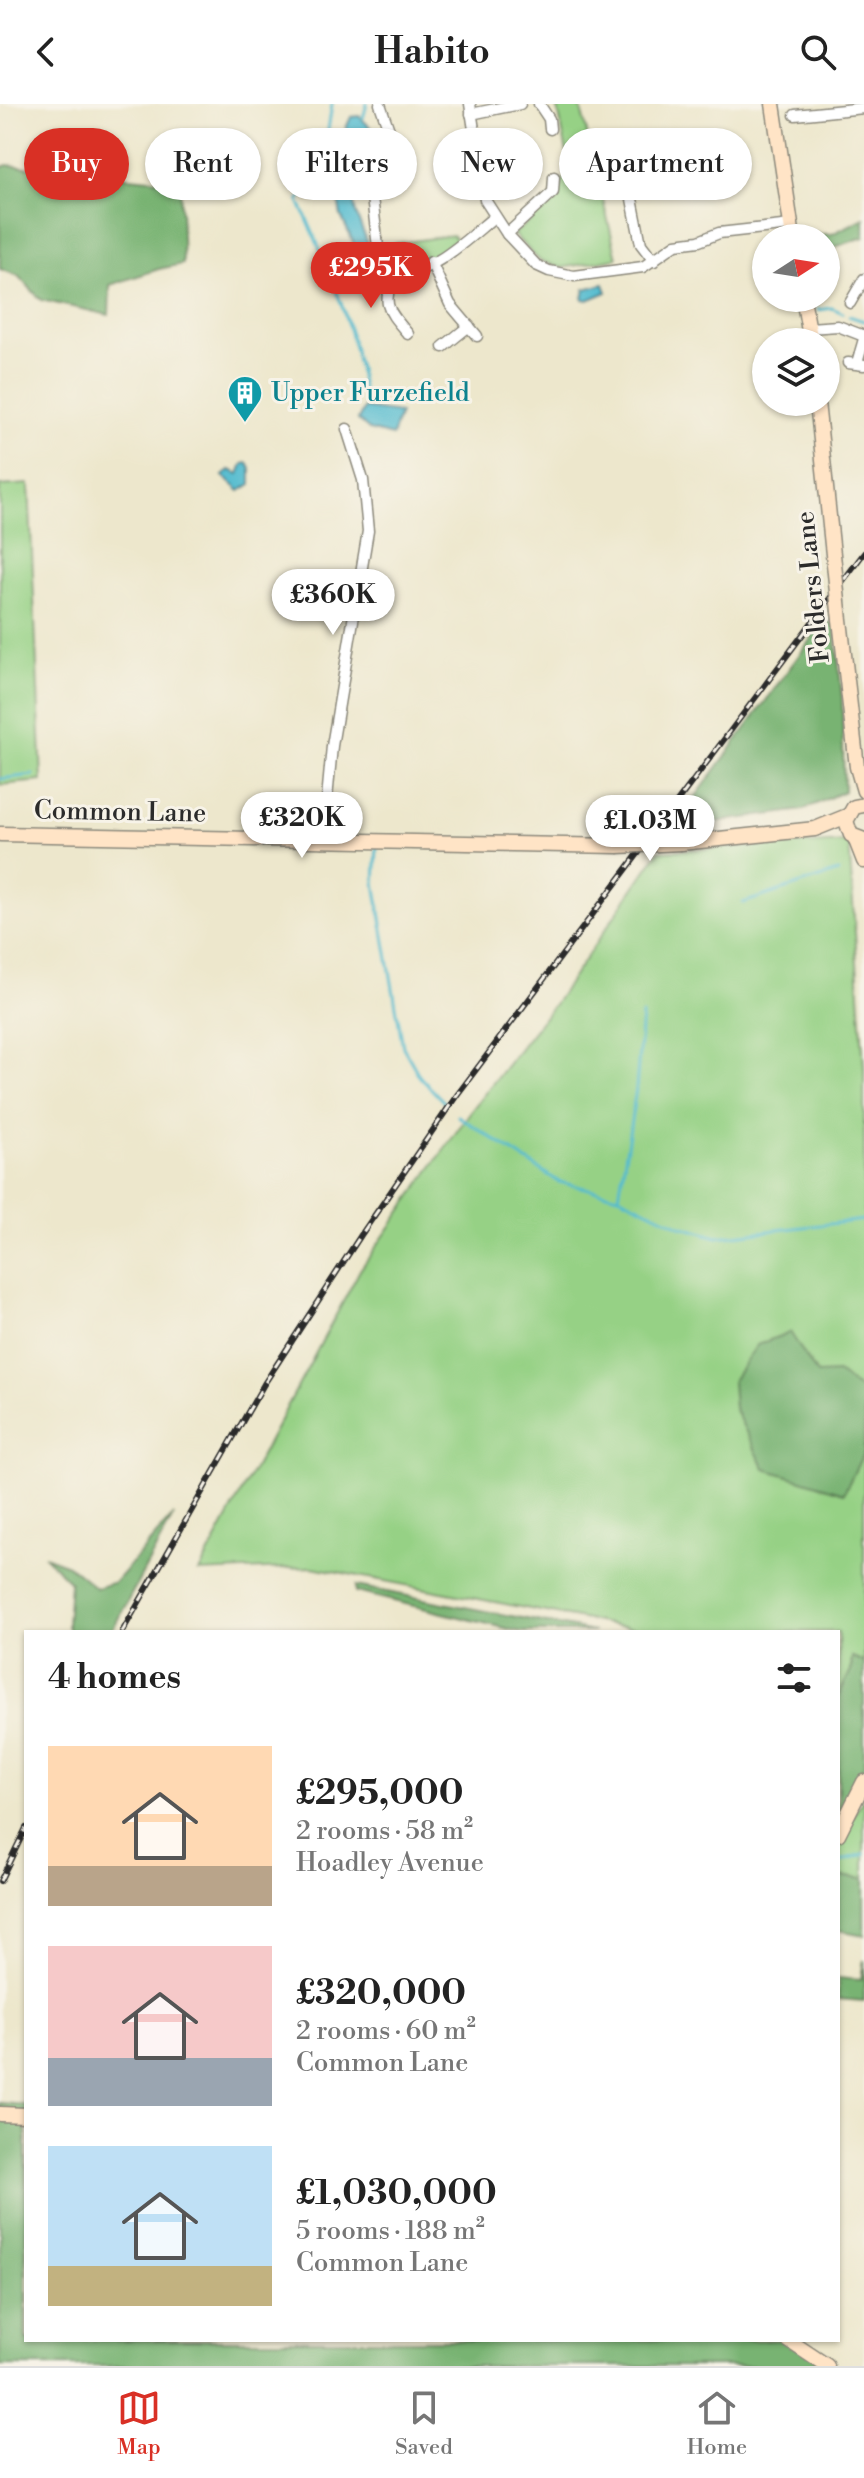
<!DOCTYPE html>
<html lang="en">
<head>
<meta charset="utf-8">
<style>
  :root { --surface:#fff; --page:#f6f6f6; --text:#222; --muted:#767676; --line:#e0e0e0; --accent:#d93025 }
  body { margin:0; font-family:"Libre Bodoni",serif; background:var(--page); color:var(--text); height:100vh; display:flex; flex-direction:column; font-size:30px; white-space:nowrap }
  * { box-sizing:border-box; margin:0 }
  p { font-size:26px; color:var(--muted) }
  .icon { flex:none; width:44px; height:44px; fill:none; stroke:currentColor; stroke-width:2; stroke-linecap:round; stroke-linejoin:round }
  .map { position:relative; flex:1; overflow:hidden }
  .sheet { position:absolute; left:24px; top:1526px; width:816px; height:712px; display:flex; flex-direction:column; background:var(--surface); border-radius:0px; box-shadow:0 2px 6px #0004 }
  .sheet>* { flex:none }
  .guide { position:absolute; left:24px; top:24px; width:816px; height:72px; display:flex; gap:16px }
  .needle { width:52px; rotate:78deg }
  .controls { position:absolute; left:752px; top:120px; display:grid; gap:16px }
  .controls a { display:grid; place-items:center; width:88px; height:88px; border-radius:50%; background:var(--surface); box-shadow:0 2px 6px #0004; font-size:40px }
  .price { position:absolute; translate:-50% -68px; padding:0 18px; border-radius:28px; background:#fff; color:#222; font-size:26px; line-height:52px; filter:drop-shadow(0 2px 4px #0008) }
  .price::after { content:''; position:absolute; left:50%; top:48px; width:24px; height:18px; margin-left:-12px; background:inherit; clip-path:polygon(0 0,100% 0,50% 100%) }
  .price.active { background:var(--accent); color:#fff }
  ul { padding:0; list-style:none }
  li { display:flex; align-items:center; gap:24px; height:200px; padding:0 24px }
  li span { display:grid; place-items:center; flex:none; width:224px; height:160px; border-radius:0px; color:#555 }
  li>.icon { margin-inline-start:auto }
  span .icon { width:96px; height:96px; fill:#fffc; stroke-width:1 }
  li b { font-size:34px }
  h2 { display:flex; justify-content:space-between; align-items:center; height:96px; padding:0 24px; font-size:34px }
  .pill { padding:0 28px; border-radius:36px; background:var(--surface); box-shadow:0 2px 6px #0004; font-size:28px; line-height:72px }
  .pill.active { background:var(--accent); color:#fff }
  header { display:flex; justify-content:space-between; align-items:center; height:104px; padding:0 24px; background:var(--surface); font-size:36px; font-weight:600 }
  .tabs { display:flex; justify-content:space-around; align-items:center; height:112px; border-top:2px solid var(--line); background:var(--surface); font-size:22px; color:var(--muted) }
  .tabs a { display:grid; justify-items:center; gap:4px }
  .tabs .active { color:var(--accent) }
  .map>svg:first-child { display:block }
  .green { fill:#96d185; stroke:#607e58; stroke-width:2 }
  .forest { fill:#78b372; stroke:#526f4e; stroke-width:2 }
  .water { fill:#52bbcf; stroke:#3e737d; stroke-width:2 }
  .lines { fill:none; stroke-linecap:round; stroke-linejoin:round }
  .stream { stroke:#52bbcf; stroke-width:3 }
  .street-casing { stroke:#8c897c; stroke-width:13 }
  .secondary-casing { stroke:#8c897c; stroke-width:17 }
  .street { stroke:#fff; stroke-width:10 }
  .secondary { stroke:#ffe4c6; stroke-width:14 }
  .rail-casing { stroke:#2b2b2b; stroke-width:6 }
  .rail { stroke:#f7f3e8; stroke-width:3; stroke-dasharray:9; stroke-linecap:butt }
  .secondary-bridge-casing { stroke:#8c897c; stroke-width:17; stroke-linecap:butt }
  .secondary-bridge { stroke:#ffe4c6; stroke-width:14 }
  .labels { text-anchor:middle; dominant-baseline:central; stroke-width:6; stroke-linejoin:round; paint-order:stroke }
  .culture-label { font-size:26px; fill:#0d838f; stroke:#f7f3e8; text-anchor:start }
  .street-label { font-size:26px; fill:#2b2b2b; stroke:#f7f3e8 }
</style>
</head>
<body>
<header><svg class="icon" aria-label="back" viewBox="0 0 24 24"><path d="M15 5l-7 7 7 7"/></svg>Habito<svg class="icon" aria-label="search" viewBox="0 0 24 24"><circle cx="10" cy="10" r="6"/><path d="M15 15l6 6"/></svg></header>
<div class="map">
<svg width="864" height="2262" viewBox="0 0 864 2262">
  <rect width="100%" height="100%" fill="#f7f3e8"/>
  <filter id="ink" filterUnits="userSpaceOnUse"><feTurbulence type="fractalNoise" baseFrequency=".0125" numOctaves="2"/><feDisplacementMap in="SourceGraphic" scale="16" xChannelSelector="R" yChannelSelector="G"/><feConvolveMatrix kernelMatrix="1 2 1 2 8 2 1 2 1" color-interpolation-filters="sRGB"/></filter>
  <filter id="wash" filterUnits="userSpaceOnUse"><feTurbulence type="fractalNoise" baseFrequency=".006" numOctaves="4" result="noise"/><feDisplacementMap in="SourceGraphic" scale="32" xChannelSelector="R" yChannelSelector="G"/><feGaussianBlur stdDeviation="1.8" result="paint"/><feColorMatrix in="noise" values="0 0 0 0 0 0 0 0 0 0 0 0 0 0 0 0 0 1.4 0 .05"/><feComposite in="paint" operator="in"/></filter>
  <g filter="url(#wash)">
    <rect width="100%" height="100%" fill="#ede7cc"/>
    <g class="green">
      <polygon points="557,0 580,0 617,154 561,164 539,156 513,130 548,103 557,77 572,73"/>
      <path d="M452 131 457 137C437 148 396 183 384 148L393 140Z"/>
      <polygon points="29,380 42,677 0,681 0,382"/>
      <polygon points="849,738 864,964 864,1558 852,1553 851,1566 838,1593 838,1528 650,1528 312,1463 199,1468 360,1166 471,1007 555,899 659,747"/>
      <polygon points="864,1693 864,1775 838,1772 838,1739"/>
    </g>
    <g class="forest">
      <polygon points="7,61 180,78 183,160 159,165 110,181 109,211 41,196 19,172 0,165 0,64"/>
      <polygon points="864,114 864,133 826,146 826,134 804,134 804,130 832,130"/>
      <polygon points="824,517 835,521 842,593 844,687 803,706 673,724"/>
      <polygon points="790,1228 817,1270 838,1269 864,1289 864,1348 844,1389 765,1365 734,1304 732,1278 757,1241"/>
      <polygon points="174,1411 111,1528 69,1528 67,1521 70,1478 44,1452 68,1461 96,1484 115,1478"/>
      <polygon points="356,1482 594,1528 521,1528 356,1488"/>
      <polygon points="852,1553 864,1558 864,1661 850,1699 838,1723 838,1593 851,1567"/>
      <polygon points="838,1772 864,1775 864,1831 838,1826"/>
      <polygon points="864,1856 864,1897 838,1895 838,1874 861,1876"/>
      <polygon points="0,1999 26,2001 26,2236 787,2236 834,2262 0,2262"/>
    </g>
    <g class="water">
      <path d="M359 12 371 24C370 53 358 63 354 87 351 106 363 125 369 143L365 149H358L341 112 335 79 346 24 351 13Z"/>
      <polygon points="604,180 607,188 588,196 583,195 585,185"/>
      <polygon points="364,304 400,309 392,332 369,326 358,316"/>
      <polygon points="248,359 251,365 251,380 240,387 223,372 230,366 239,370 243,360"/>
    </g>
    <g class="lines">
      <g class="stream">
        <path d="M332 0 324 52 299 97C328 162 357 228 364 299"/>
        <polyline points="363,14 367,0"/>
        <polyline points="818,206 832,204 843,209"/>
        <polyline points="849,212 864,217"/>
        <polyline points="0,675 33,671"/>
        <polyline points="377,743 375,779 403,943 420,973 445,999"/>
        <polyline points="743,799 838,768"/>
        <polyline points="458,1012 559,1078 619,1092 680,1122 717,1133 864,1116"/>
        <polyline points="619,1092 636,985 642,911"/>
        <polyline points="838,1758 864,1750"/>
      </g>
    </g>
  </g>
  <g filter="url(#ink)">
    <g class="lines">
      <g class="street-casing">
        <g id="street">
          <path d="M380 0 390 29 387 44 374 61 370 77 379 151 384 162 394 171C431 171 466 136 494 113"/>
          <polyline points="470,0 485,96 507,130 536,161 549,167 574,172 643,163 676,140 699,137 719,129 791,121"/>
          <polyline points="539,0 549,15 550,25"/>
          <polyline points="471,10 520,0"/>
          <polyline points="795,11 864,4"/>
          <polyline points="627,70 641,140 654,157"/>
          <polyline points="507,130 553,88 554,73"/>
          <polyline points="431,158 450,200 477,232"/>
          <path d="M394 171C381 201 388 206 408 230"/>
          <polyline points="850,199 864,175"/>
          <polyline points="809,224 838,222 864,232"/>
          <polyline points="443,243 469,222"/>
          <polyline points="848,259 864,261"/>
          <polyline points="857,259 864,235"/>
          <polyline points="323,738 332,642 368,427 363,376 347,325"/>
        </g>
      </g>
      <g class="secondary-casing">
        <g id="secondary">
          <polyline points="773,0 793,134"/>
          <polyline points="803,194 811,238"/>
          <polyline points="817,298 834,460"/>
          <polyline points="839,507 857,663 864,687"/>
          <polyline points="864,701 854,703 846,717 851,731 864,736"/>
          <polyline points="0,730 618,742"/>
          <polyline points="855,734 864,757"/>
          <polyline points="681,739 815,725 847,712"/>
          <polyline points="838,1730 864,1678"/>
          <polyline points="0,2010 26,2011"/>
          <polyline points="788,2236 827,2262"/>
        </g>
      </g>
      <use href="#street" class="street"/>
      <use href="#secondary" class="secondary"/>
      <g class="rail-casing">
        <g id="rail">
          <polyline points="122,1528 264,1280 361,1131 457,991 864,449"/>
          <polyline points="0,1777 26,1724"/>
        </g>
      </g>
      <use href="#rail" class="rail"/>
      <g class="secondary-bridge-casing">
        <g id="secondary-bridge">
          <polyline points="834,460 839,507"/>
          <polyline points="618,742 681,739"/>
        </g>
      </g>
      <use href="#secondary-bridge" class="secondary-bridge"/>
    </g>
  </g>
  <defs>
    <g id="building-pin" transform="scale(1.8)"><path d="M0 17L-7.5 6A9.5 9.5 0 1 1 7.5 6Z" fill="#0f9aa8" stroke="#f7f3e8"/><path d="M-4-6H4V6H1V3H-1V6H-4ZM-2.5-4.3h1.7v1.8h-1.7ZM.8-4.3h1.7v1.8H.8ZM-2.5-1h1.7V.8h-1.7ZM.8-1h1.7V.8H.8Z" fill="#fff"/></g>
  </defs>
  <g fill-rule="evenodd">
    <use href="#building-pin" x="245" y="289"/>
  </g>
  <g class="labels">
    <g class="culture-label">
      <text x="271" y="289">Upper Furzefield</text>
    </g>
    <g class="street-label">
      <text transform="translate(813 483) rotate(-96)">Folders Lane</text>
      <text transform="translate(120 708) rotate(1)">Common Lane</text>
    </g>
  </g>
</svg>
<div class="controls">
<a><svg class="needle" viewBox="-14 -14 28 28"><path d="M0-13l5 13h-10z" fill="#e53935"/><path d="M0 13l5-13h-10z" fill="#767676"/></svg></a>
<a><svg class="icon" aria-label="layers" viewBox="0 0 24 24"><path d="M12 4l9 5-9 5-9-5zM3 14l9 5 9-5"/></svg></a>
</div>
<b class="price active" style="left:371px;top:206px">£295K</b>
<b class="price" style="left:333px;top:533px">£360K</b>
<b class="price" style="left:302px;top:756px">£320K</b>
<b class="price" style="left:650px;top:759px">£1.03M</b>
<div class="guide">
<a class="pill active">Buy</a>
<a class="pill">Rent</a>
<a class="pill">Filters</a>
<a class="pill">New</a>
<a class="pill">Apartment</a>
</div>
<section class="sheet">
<h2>4 homes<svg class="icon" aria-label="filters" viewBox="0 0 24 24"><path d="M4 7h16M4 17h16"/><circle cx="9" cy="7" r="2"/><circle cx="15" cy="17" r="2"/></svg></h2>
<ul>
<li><span style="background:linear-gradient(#ffd9b3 75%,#b9a48a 0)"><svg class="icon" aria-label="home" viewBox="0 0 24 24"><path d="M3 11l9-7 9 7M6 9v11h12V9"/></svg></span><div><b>£295,000</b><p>2 rooms · 58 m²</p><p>Hoadley Avenue</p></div></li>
<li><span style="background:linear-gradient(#f6c9c9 70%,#9aa5b1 0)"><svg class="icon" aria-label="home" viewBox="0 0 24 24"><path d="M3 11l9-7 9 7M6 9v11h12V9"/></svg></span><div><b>£320,000</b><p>2 rooms · 60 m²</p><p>Common Lane</p></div></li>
<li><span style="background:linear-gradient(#bfe0f5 75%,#c2b280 0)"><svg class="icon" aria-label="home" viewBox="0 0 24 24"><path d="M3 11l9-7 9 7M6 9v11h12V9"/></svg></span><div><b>£1,030,000</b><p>5 rooms · 188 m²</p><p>Common Lane</p></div></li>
</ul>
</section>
</div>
<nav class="tabs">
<a class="active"><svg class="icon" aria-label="map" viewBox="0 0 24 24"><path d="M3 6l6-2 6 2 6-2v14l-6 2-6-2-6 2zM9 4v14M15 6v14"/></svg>Map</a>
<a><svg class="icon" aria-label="saved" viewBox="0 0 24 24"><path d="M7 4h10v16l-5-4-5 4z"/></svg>Saved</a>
<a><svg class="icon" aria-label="home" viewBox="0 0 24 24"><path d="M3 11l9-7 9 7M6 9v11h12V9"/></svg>Home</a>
</nav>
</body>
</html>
